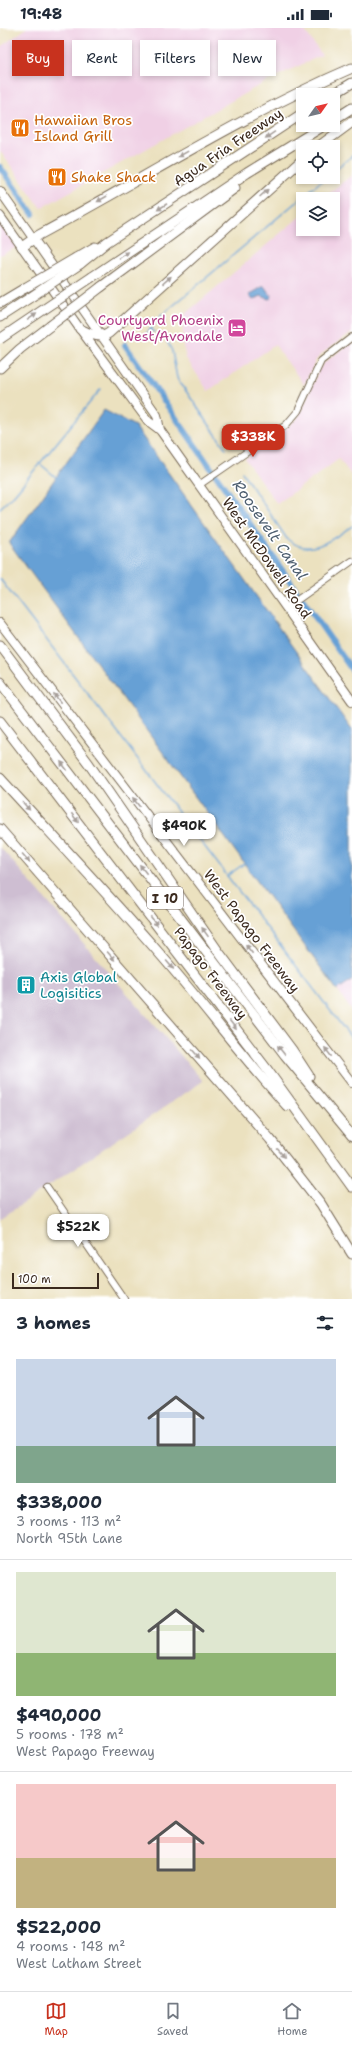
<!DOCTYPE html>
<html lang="en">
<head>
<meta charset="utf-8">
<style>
  :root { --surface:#fff; --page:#f2f2f3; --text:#1f2937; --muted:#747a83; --line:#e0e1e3; --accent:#c8321e }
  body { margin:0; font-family:"Shantell Sans",sans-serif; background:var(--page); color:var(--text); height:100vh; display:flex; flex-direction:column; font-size:15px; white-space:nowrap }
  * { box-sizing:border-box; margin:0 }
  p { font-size:13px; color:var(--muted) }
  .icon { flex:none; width:22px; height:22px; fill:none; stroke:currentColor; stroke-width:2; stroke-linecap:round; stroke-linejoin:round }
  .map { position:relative; height:1271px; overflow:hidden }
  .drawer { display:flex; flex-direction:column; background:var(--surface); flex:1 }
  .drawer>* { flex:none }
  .hud { position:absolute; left:12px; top:12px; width:328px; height:36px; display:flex; gap:8px }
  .needle { width:26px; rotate:56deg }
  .buttons { position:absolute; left:296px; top:60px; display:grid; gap:8px }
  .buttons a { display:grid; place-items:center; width:44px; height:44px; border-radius:0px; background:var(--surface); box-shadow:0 2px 6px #0003; font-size:20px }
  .scale { position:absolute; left:12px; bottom:10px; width:87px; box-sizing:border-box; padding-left:4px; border:2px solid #3b2a1e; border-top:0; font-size:11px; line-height:14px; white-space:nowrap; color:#3b2a1e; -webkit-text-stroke:3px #fff; paint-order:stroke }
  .price { position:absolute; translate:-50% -34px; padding:0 9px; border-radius:8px; background:#fff; color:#222; font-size:13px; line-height:26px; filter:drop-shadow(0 1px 2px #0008) }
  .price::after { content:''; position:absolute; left:50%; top:24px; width:12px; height:9px; margin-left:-6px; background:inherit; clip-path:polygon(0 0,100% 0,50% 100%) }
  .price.active { background:var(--accent); color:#fff }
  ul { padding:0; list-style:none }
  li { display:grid; align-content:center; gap:8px; height:212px; padding:0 16px }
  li+li { border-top:1px solid var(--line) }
  li span { display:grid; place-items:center; height:124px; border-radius:0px; color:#555 }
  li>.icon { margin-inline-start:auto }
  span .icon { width:72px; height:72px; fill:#fffc; stroke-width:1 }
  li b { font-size:17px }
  h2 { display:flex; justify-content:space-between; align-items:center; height:48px; padding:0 16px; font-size:17px }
  .chip { padding:0 14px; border-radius:0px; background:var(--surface); box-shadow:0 2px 6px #0003; font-size:14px; line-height:36px }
  .chip.active { background:var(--accent); color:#fff }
  .status { display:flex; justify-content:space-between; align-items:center; height:28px; padding:0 20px; background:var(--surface); direction:ltr }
  .status svg { height:11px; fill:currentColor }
  .tabs { display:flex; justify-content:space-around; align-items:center; height:56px; border-top:1px solid var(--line); background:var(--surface); font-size:11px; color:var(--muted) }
  .tabs a { display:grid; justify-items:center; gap:2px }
  .tabs .active { color:var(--accent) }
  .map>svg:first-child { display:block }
  .built { fill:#f0d0e5 }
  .industrial { fill:#cebed2 }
  .water { fill:#66a0d5; stroke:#50657a }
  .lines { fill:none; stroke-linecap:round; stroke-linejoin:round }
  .stream { stroke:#66a0d5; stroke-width:1.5 }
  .canal { stroke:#66a0d5; stroke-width:6 }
  .minor-casing { stroke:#796a56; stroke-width:8 }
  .major-casing { stroke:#796a56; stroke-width:10 }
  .highway-casing { stroke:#796a56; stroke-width:11 }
  .minor { stroke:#fff; stroke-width:6 }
  .major { stroke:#fff; stroke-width:8 }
  .highway { stroke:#fff; stroke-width:9 }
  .highway-bridge-casing { stroke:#796a56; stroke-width:11; stroke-linecap:butt }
  .highway-bridge { stroke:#fff; stroke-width:9 }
  .oneway { fill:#a79f9a }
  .labels { text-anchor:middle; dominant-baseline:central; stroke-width:3.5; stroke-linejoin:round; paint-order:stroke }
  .shield { fill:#fff; stroke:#766a62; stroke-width:1 }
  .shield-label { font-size:13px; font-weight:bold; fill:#3b2a1e }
  .food-label { font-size:14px; fill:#c56008; stroke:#fff; text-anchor:start }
  .street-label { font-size:14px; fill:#3b2a1e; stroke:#fff }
  .hotel-label { font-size:14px; fill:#b23c85; stroke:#fff; text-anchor:end }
  .culture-label { font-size:14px; fill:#0d838f; stroke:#fff; text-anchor:start }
  .water-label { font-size:15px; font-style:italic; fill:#4e5f70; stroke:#fff }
</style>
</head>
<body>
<div class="status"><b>19:48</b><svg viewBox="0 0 49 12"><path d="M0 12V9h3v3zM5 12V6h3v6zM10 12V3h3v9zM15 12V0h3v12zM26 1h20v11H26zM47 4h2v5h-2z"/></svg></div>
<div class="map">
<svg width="352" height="1271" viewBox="0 0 352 1271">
  <rect width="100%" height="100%" fill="#fff"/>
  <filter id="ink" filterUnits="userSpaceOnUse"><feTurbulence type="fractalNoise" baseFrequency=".025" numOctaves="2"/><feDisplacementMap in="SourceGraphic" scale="8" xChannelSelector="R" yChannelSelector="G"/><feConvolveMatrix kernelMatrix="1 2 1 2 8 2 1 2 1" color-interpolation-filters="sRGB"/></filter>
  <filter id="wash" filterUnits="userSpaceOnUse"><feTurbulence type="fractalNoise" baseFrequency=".012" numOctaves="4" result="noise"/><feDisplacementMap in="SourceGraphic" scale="16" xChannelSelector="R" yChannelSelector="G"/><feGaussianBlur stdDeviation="0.9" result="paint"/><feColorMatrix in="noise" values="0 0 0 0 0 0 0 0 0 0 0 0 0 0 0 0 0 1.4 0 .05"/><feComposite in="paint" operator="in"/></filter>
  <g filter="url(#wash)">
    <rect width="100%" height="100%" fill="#ebe1bf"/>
    <g class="built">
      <polygon points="27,0 303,0 322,27 269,52 41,180 0,123 0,19"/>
      <polygon points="352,147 352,304 324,324 316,332 304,357 275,317 208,363 186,330 183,317 183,290 186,285 303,186 303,201 333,201 333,171 321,171"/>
      <polygon points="0,194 17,219 0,227"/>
      <polygon points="352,314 352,448 339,431 277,476 245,431 297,391 303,380 319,341 325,334"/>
      <polygon points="352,952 352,983 337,962"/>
    </g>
    <polygon class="industrial" points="0,819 203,1053 0,1191"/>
    <g class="water">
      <polygon points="264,258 272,269 269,271 261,268 253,272 249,267"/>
      <polygon points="104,382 135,398 352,702 352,952 337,962 9,515"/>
    </g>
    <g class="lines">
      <g class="stream">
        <polyline points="333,143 352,128"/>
        <polyline points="149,301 154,304"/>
        <polyline points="143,310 162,287 326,149"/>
        <polyline points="167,313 172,323 177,350 226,421"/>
        <polyline points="39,435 57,450"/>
        <path d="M242 444 287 511C310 530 332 512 352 498"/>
        <polyline points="0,480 13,468 101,361"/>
        <polyline points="0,551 352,1011"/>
        <polyline points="227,848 245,835"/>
      </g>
      <g class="canal">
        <polyline points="0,139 33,186"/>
        <polyline points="125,317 352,642"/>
      </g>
    </g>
  </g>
  <g filter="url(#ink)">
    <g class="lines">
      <g class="minor-casing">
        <g id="minor">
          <polyline points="199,457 286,397 298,383 321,333 352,309"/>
          <polyline points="286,580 352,533"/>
          <polyline points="47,1159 124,1271"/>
        </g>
      </g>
      <g class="major-casing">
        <g id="major">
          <polyline points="0,163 157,387 160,402"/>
          <polyline points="0,188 80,301 148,393 160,402 352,673"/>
          <polyline points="0,595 352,1055"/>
        </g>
      </g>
      <g class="highway-casing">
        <g id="highway">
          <polyline points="332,67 352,55"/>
          <polyline points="333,92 352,80"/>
          <polyline points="318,119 352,94"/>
          <path d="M22 219 39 207C143 151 243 87 352 40"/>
          <polyline points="76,230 95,219"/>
          <polyline points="80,236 107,214 303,85"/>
          <polyline points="92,249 247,145 325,97"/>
          <polyline points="101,259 235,160"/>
          <polyline points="0,275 25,260"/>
          <polyline points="0,289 31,269"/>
          <path d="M80 301C89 305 100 312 109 305L303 131"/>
          <polyline points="0,340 20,321 50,298"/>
          <polyline points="0,617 89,736 218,923 292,1022 309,1048"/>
          <polyline points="0,654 285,1027 352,1108"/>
          <polyline points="0,693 266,1040 352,1159"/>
          <path d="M0 750C53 808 107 865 159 925 203 975 242 1029 287 1078"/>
          <polyline points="0,801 270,1111 321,1176 352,1226"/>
        </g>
      </g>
      <use href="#minor" class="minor"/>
      <use href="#major" class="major"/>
      <use href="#highway" class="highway"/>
      <g class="highway-bridge-casing">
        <g id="highway-bridge">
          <polyline points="25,260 76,230"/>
          <polyline points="31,269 80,236"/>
          <polyline points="50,298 101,259"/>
          <polyline points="0,311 92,249"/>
        </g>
      </g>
      <use href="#highway-bridge" class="highway-bridge"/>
    </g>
    <defs><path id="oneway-solid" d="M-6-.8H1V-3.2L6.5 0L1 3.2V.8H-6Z"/></defs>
    <g class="oneway">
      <use href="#oneway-solid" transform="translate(270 107) rotate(146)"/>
      <use href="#oneway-solid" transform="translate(183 126) rotate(151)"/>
      <use href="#oneway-solid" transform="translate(264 165) rotate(-42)"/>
      <use href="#oneway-solid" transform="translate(102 171) rotate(150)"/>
      <use href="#oneway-solid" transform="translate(162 179) rotate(147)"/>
      <use href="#oneway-solid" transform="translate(124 227) rotate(-34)"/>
      <use href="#oneway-solid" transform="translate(167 252) rotate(-42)"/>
      <use href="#oneway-solid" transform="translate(32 289) rotate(-34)"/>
      <use href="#oneway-solid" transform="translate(57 670) rotate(-127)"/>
      <use href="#oneway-solid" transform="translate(64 738) rotate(-127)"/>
      <use href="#oneway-solid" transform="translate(136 774) rotate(-127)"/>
      <use href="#oneway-solid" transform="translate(26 778) rotate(48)"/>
      <use href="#oneway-solid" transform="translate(75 790) rotate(53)"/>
      <use href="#oneway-solid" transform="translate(26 830) rotate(49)"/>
      <use href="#oneway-solid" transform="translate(143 841) rotate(-127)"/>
      <use href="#oneway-solid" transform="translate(154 893) rotate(53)"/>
      <use href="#oneway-solid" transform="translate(205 904) rotate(-125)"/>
      <use href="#oneway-solid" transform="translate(249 921) rotate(-127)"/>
      <use href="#oneway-solid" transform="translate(111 928) rotate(49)"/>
      <use href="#oneway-solid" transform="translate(170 937) rotate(50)"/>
      <use href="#oneway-solid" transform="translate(233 997) rotate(53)"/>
      <use href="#oneway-solid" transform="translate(281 1022) rotate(-128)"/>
      <use href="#oneway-solid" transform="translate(328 1024) rotate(-127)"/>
      <use href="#oneway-solid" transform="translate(196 1026) rotate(49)"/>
      <use href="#oneway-solid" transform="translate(281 1125) rotate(50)"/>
    </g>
  </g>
  <defs>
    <g id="restaurant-square" transform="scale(1)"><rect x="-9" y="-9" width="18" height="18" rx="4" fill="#e8710a" stroke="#fff"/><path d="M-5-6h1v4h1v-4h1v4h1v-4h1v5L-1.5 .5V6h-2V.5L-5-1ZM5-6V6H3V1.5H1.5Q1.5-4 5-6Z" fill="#fff"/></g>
    <g id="hotel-square" transform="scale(1)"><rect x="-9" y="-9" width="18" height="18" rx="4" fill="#d1479c" stroke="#fff"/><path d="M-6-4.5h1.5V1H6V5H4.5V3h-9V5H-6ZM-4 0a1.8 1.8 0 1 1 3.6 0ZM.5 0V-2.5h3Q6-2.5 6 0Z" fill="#fff"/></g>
    <g id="building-square" transform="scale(1)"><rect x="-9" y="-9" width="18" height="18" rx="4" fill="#0f9aa8" stroke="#fff"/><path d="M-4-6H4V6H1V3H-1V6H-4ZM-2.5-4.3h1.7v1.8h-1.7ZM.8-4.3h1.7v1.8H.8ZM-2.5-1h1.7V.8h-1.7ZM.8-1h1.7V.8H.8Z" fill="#fff"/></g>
  </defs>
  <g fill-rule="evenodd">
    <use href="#restaurant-square" x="20" y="100"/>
    <use href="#restaurant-square" x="57" y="149"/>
    <use href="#hotel-square" x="237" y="300"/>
    <use href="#building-square" x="26" y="957"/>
  </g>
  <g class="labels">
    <rect class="shield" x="147" y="859" width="36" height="22" rx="3"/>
    <g class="shield-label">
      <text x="165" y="870">I 10</text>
    </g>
    <g class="food-label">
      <text x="34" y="92">Hawaiian Bros<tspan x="34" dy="16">Island Grill</tspan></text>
      <text x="71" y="149">Shake Shack</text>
    </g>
    <g class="street-label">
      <text transform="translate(228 119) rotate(-34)">Agua Fria Freeway</text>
      <text transform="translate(267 530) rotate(55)">West McDowell Road</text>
      <text transform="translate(252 903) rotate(53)">West Papago Freeway</text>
      <text transform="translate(211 945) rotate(53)">Papago Freeway</text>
    </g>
    <g class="hotel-label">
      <text x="223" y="292">Courtyard Phoenix<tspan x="223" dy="16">West/Avondale</tspan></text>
    </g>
    <g class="culture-label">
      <text x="40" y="949">Axis Global<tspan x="40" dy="16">Logisitics</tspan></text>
    </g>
    <g class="water-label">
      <text transform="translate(270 502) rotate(55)">Roosevelt Canal</text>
    </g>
  </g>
</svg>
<div class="buttons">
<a><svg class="needle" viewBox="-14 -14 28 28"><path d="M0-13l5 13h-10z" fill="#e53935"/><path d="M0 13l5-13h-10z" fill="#747a83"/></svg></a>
<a><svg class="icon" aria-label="locate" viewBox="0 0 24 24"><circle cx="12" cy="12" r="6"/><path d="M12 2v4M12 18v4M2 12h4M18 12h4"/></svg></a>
<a><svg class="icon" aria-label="layers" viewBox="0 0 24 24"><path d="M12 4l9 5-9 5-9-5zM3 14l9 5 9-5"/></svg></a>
</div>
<div class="scale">100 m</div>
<b class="price active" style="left:253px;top:430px">$338K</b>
<b class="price" style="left:184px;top:819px">$490K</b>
<b class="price" style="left:78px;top:1220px">$522K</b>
<div class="hud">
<a class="chip active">Buy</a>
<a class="chip">Rent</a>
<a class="chip">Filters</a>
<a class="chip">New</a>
</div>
</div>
<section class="drawer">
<h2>3 homes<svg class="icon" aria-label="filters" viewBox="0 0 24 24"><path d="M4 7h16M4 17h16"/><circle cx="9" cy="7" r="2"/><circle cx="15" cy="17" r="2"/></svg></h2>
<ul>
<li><span style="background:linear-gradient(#c9d6e8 70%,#7fa58c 0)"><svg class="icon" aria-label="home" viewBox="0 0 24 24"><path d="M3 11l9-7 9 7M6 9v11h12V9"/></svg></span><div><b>$338,000</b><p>3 rooms · 113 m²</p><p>North 95th Lane</p></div></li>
<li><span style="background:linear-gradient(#dfe7d0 65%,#8fb573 0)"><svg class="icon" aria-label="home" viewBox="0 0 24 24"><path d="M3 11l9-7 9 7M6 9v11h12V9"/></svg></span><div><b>$490,000</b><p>5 rooms · 178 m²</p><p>West Papago Freeway</p></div></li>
<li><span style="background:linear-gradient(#f6c9c9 60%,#c2b280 0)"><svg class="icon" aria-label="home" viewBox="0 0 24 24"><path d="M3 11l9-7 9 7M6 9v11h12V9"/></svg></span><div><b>$522,000</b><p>4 rooms · 148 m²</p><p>West Latham Street</p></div></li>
</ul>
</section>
<nav class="tabs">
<a class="active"><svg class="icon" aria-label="map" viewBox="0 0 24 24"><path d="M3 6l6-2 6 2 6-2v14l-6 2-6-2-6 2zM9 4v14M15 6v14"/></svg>Map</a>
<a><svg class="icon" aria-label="saved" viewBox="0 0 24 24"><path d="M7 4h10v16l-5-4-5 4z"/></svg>Saved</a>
<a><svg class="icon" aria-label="home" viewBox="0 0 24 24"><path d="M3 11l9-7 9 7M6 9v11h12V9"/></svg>Home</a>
</nav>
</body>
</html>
